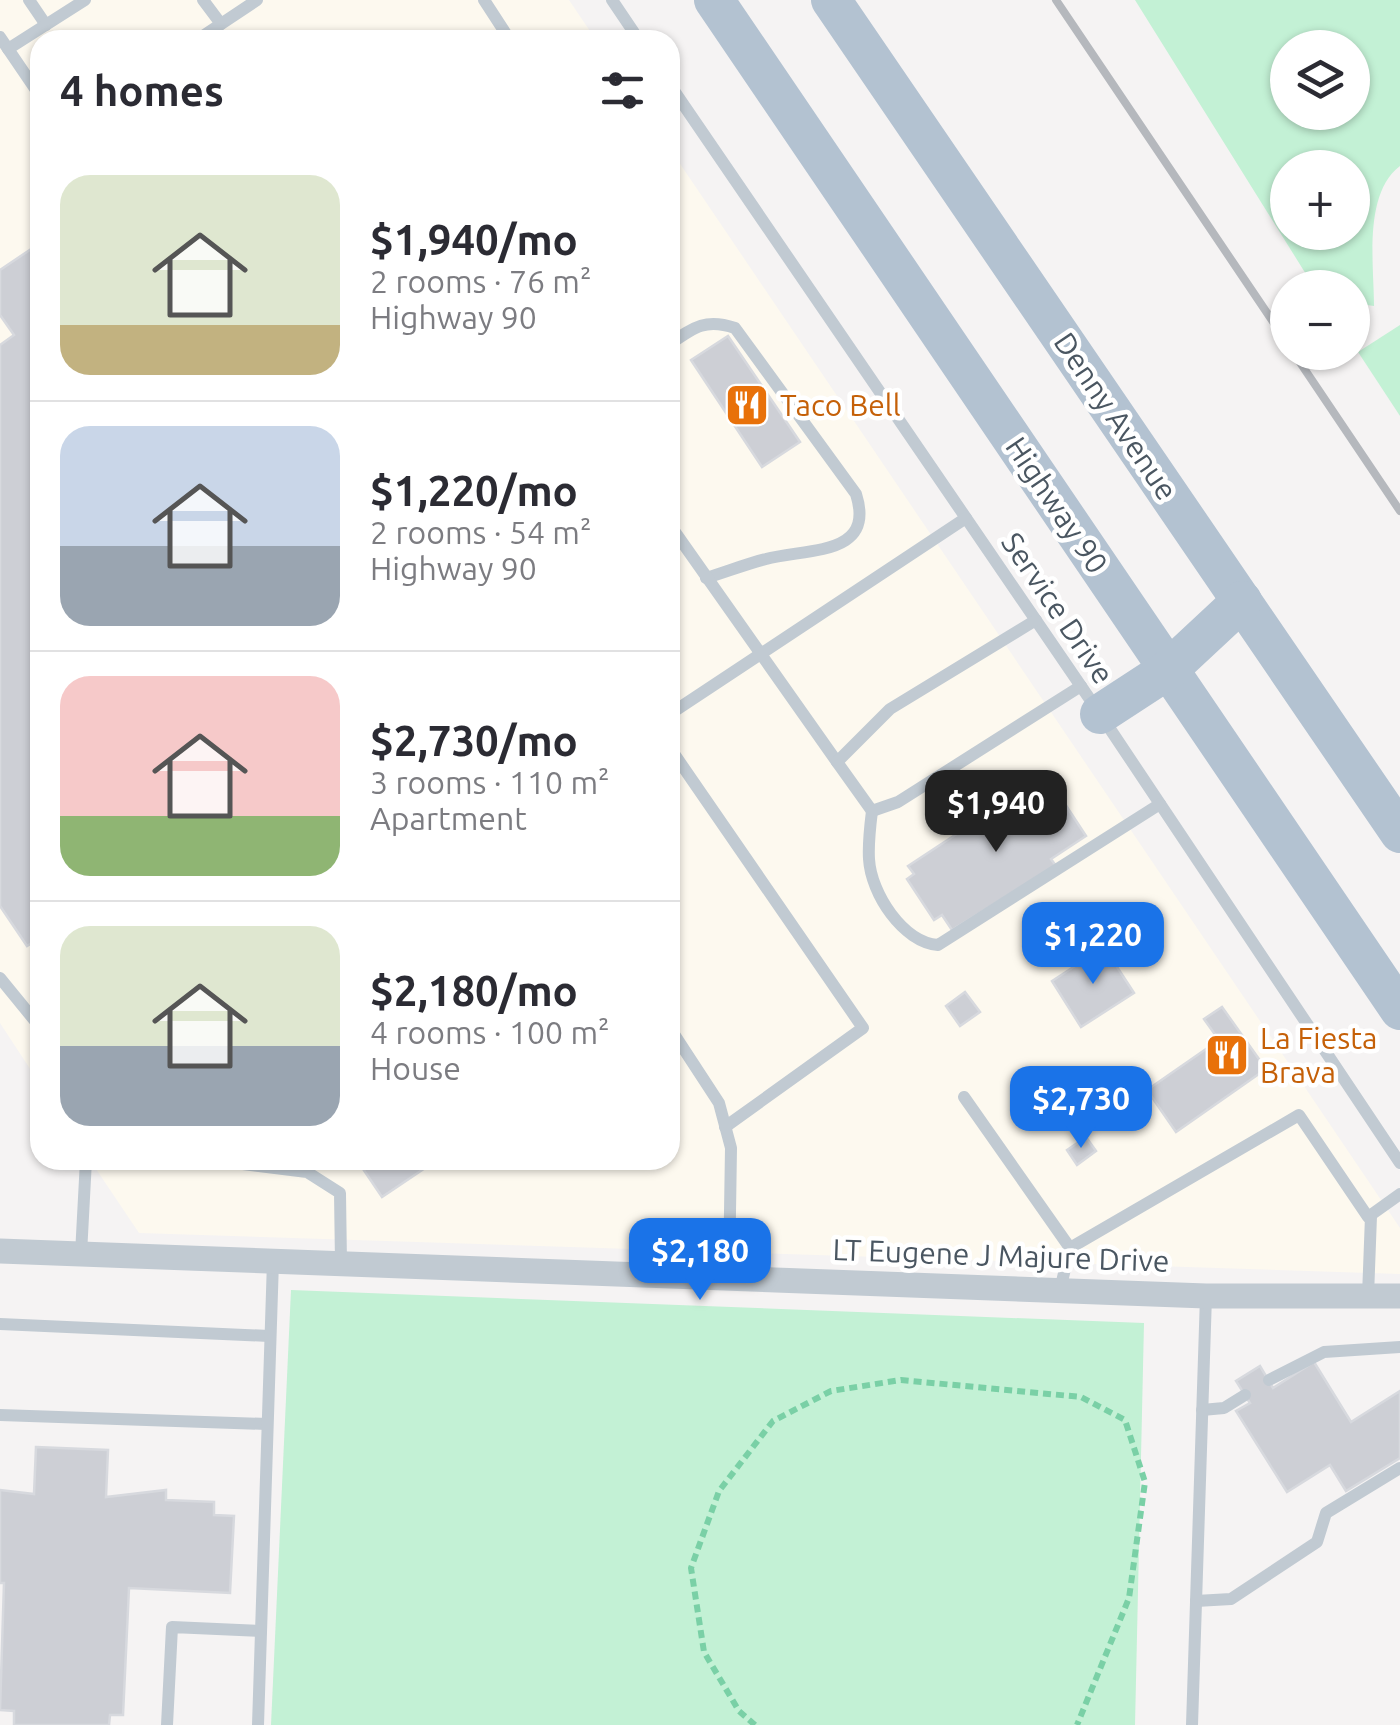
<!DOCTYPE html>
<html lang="en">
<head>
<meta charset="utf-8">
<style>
  :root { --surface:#fff; --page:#f2f2f3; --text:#2b2b33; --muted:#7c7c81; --line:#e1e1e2; --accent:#1a73e8 }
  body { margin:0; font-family:Ubuntu,sans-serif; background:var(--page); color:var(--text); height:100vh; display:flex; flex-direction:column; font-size:38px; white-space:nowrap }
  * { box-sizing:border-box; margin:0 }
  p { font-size:32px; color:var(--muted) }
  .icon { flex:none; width:55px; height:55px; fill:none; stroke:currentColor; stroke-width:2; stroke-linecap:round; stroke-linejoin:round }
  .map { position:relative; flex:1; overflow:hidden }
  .side { position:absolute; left:30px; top:30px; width:650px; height:1140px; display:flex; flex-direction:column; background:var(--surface); border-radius:30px; box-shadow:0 2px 8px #0004 }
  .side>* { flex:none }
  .buttons { position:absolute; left:1270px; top:30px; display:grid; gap:20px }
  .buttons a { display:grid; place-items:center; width:100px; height:100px; border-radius:50%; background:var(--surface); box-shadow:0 2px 8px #0004; font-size:50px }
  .price { position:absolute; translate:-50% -85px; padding:0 22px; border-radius:20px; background:var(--accent); color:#fff; font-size:32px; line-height:65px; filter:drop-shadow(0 2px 5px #0008) }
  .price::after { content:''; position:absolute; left:50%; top:60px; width:30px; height:22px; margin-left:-15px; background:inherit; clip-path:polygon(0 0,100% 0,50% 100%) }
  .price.current { background:#222; color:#fff }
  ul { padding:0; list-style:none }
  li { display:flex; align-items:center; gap:30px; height:250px; padding:0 30px }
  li+li { border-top:2px solid var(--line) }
  li span { display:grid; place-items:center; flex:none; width:280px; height:200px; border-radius:30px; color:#555 }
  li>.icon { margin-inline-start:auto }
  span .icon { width:120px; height:120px; fill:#fffc; stroke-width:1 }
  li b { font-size:42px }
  h2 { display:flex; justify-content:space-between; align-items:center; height:120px; padding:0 30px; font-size:42px }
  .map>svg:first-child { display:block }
  .commercial { fill:#fdf9ef }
  .green { fill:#c3f1d5; fill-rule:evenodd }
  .building { fill:#cdcfd5; stroke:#d7d9de; stroke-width:2.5 }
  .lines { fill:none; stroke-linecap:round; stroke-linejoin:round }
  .path { stroke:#7ad0a6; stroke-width:6; stroke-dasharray:8 5; stroke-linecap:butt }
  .lane { stroke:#c1cad2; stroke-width:12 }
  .street { stroke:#c1cad2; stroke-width:25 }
  .primary { stroke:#b3c2d1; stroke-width:40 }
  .rail { stroke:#b5b8bd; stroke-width:8 }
  .labels { text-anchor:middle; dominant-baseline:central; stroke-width:9; stroke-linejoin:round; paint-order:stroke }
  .food-label { font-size:30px; fill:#c56008; stroke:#fff; text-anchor:start }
  .street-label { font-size:30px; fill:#4a5661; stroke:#fff }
</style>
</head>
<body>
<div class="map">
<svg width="1400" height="1725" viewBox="0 0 1400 1725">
  <rect width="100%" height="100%" fill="#f5f3f3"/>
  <g class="commercial">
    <polygon points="0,0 569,0 596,40 40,40 40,1084 0,1023"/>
    <polygon points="670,149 1400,1228 1400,1274 139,1233 90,1160 670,1160"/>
  </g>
  <g class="green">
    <path d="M1135 0H1400V166C1363 194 1374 265 1374 306L1353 303 1352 288 1314 287ZM1288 48H1352V112H1288ZM1288 168H1352V232H1288Z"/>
    <polygon points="1400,325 1400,416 1358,352"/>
    <polygon points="291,1290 1144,1323 1135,1725 271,1725"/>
  </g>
  <g class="building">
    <polygon points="40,243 40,938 27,946 0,906 0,345 14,335 0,315 0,270"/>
    <polygon points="728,336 800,442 762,467 691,360"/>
    <polygon points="1046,775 1086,836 1051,859 1056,866 952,930 942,915 934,920 907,879 914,874 908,866"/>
    <polygon points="1104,947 1134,993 1081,1027 1052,981"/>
    <polygon points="965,992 980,1012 960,1026 946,1006"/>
    <polygon points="1222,1007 1266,1069 1176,1132 1147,1090 1219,1040 1204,1019"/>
    <polygon points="1086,1137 1096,1151 1077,1165 1067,1150"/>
    <polygon points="357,1160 437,1160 382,1197"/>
    <polygon points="1314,1362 1351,1422 1400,1391 1400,1458 1346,1491 1330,1465 1287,1492 1236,1411 1250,1403 1236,1381 1260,1366 1273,1388"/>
    <polygon points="36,1447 108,1450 106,1497 166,1490 166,1500 214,1502 214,1515 234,1516 230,1593 129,1588 123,1715 110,1715 109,1725 14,1725 14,1711 0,1710 4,1583 0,1583 0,1490 34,1494"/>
  </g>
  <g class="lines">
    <polyline class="path" points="755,1725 739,1711 704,1652 691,1568 719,1491 773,1421 831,1391 901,1380 1081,1397 1125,1420 1145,1482 1129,1598 1077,1725"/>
    <g class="lane">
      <polyline points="29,0 46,25"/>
      <polyline points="203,0 221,24"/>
      <polyline points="484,0 510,40"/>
      <polyline points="612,0 639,40"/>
      <polyline points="0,37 40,96"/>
      <polyline points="197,40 257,0"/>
      <polyline points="8,49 85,0"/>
      <polyline points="670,85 1100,714 1400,1163"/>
      <path d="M670 344C694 327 706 318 735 328L856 494C876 557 806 548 766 559 746 564 726 572 706 578"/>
      <polyline points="670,525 837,762"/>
      <polyline points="1036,620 890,709 837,762 872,811 898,802 1081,686"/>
      <polyline points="670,714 966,518"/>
      <polyline points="670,748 863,1028 725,1127"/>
      <path d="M872 811C870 827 868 843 869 859 871 894 903 942 938 945L1160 804"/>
      <polyline points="0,978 40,1027"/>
      <polyline points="670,1028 719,1103 731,1148 729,1276"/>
      <polyline points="964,1097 1070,1248"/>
      <polyline points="211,1160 307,1172 340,1193 341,1263"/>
      <polyline points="81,1254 86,1160"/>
      <polyline points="1060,1290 1070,1248 1299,1115 1368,1217 1400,1194"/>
      <polyline points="1368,1296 1371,1216"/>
      <polyline points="0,1324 269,1336"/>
      <polyline points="1269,1380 1324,1352 1400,1347"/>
      <polyline points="1202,1410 1224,1408 1245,1395"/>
      <polyline points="0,1415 267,1424"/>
      <polyline points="1196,1601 1231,1599 1317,1542 1326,1513 1400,1468"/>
      <polyline points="167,1725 172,1627 261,1631"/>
      <polyline points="258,1725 273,1261"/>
      <polyline points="1192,1725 1206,1296"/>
    </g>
    <polyline class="street" points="0,1251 1206,1296 1400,1296"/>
    <g class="primary">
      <polyline points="714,0 1400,1010"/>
      <polyline points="831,0 1400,833"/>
      <polyline points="1100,714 1169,669 1242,601"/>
    </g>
    <g class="rail">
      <polyline points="1056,0 1288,344"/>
      <polyline points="1293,352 1400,511"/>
    </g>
  </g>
  <defs>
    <g id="restaurant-square" transform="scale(2.25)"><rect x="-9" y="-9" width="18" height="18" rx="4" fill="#e8710a" stroke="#fff"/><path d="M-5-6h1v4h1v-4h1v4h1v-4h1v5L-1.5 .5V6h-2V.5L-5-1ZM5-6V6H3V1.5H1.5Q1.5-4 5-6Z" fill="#fff"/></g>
  </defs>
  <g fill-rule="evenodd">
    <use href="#restaurant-square" x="747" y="405"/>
    <use href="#restaurant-square" x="1227" y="1055"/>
  </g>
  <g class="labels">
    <g class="food-label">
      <text x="780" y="405">Taco Bell</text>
      <text x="1260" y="1038">La Fiesta<tspan x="1260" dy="34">Brava</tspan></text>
    </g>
    <g class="street-label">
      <text transform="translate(1116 416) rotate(56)">Denny Avenue</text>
      <text transform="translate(1057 505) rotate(56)">Highway 90</text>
      <text transform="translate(1058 608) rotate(56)">Service Drive</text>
      <text transform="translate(1001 1255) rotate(2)">LT Eugene J Majure Drive</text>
    </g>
  </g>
</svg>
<div class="buttons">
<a><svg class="icon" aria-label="layers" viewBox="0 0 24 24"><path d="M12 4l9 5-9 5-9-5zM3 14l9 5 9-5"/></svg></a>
<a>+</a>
<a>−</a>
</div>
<b class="price current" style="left:996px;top:855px">$1,940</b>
<b class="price" style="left:1093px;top:987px">$1,220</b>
<b class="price" style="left:1081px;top:1151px">$2,730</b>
<b class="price" style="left:700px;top:1303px">$2,180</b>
<section class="side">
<h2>4 homes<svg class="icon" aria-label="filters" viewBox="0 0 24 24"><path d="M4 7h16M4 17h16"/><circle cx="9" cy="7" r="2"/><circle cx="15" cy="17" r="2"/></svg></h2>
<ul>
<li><span style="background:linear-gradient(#dfe7d0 75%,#c2b280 0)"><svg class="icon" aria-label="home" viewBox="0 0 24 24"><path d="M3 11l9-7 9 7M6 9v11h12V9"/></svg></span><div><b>$1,940/mo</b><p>2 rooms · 76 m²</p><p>Highway 90</p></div></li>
<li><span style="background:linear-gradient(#c9d6e8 60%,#9aa5b1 0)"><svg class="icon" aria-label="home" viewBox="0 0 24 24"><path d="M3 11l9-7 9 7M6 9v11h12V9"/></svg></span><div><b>$1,220/mo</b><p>2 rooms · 54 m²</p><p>Highway 90</p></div></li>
<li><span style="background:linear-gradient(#f6c9c9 70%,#8fb573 0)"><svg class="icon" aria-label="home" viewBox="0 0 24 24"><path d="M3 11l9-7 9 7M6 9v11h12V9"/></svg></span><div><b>$2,730/mo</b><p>3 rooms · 110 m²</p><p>Apartment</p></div></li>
<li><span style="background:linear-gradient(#dfe7d0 60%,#9aa5b1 0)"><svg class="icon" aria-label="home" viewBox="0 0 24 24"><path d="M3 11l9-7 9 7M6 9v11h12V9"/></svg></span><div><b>$2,180/mo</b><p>4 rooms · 100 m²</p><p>House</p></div></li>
</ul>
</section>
</div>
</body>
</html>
